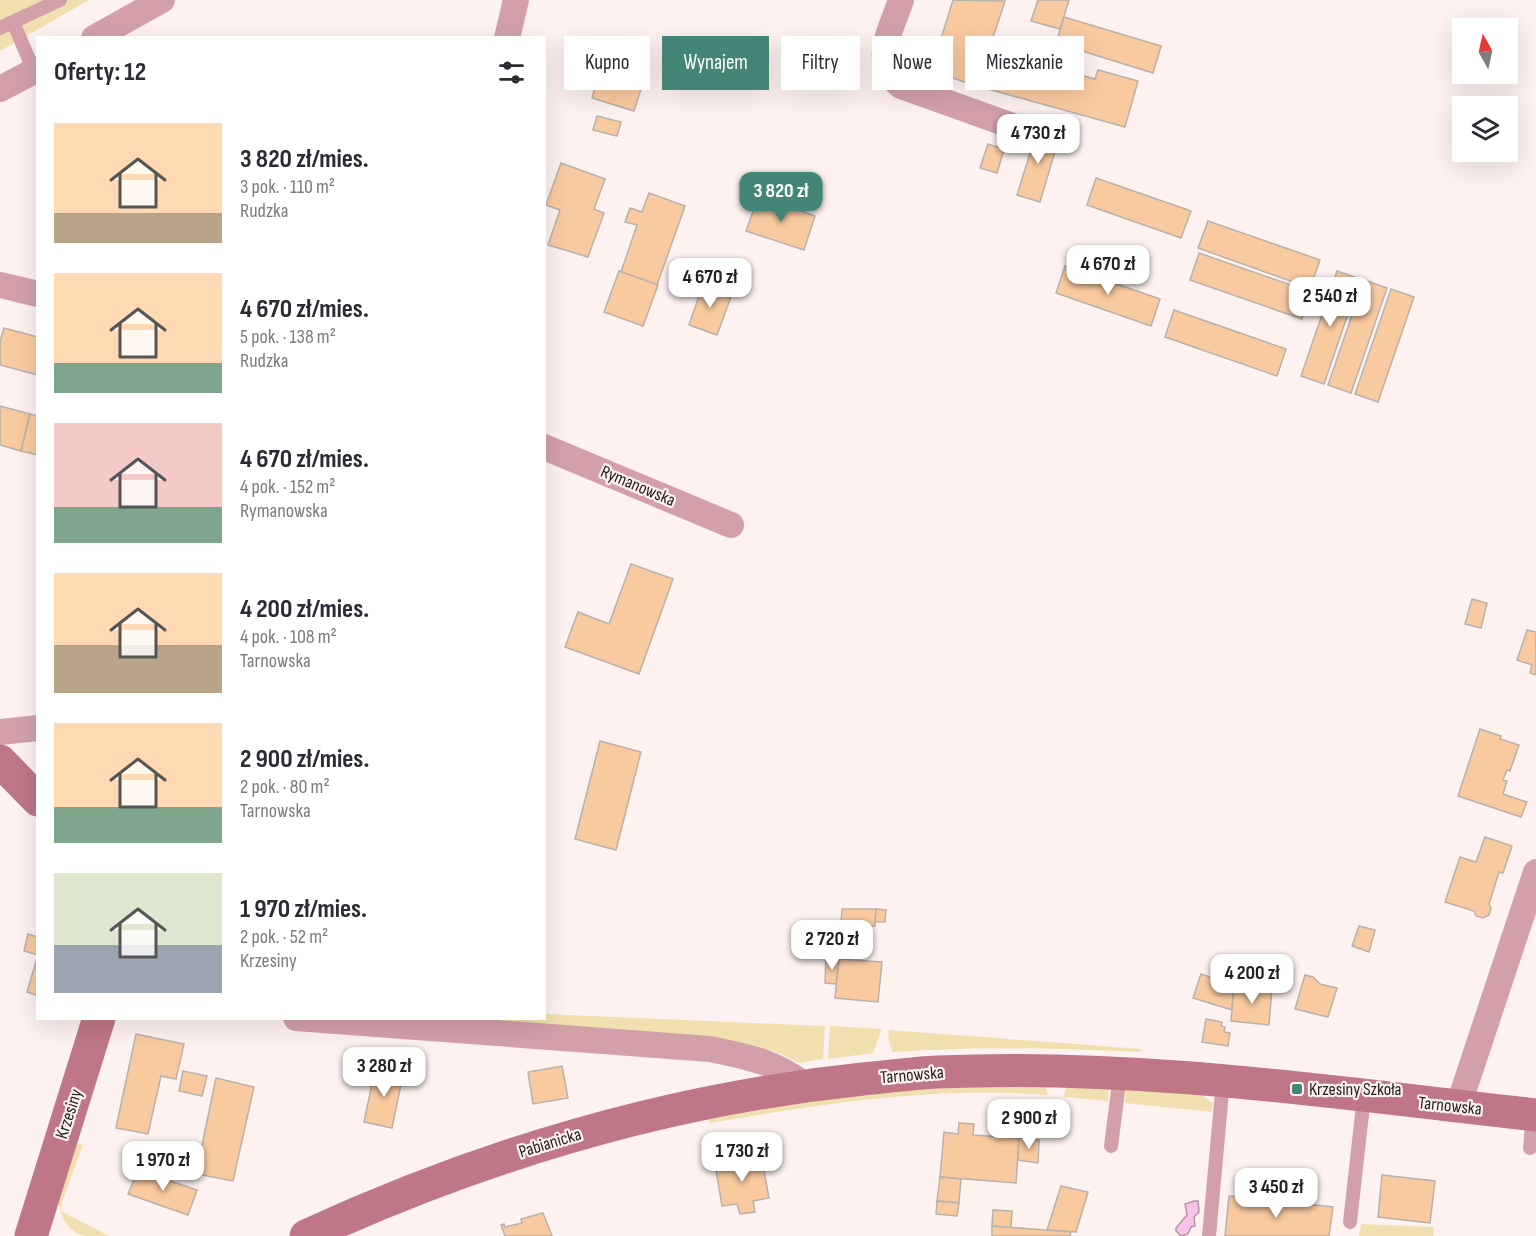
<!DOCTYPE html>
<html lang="pl">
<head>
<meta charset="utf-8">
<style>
  :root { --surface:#fff; --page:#f7f7f7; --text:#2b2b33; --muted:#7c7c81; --accent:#438678 }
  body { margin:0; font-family:"Sofia Sans Condensed",sans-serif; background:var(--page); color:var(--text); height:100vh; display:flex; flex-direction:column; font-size:22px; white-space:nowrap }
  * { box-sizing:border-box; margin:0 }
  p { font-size:20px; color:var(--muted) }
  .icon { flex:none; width:33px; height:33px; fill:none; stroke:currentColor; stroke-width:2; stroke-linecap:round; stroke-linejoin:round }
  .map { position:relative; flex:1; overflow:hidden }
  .details { position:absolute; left:36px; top:36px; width:510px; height:984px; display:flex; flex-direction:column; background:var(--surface); border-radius:0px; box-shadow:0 6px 24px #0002 }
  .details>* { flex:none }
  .banner { position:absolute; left:564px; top:36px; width:570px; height:54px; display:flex; gap:12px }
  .needle { width:39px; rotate:351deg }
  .tools { position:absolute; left:1452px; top:18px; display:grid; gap:12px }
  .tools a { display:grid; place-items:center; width:66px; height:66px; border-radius:0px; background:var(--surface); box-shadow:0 6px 24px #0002; font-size:30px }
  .price { position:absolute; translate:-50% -51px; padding:0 14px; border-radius:12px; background:#fff; color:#222; font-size:20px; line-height:39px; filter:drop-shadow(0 2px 3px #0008) }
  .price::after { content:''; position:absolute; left:50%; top:36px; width:18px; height:14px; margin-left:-9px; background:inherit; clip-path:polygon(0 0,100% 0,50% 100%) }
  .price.current { background:var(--accent); color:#fff }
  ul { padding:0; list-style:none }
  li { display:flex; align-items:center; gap:18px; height:150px; padding:0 18px }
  li span { display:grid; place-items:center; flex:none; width:168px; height:120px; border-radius:0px; color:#555 }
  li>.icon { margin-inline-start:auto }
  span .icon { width:72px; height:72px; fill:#fffc; stroke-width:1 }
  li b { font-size:26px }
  h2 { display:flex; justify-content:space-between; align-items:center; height:72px; padding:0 18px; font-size:26px }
  .chip { padding:0 21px; border-radius:0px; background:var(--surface); box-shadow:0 6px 24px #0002; font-size:21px; line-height:54px }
  .chip.current { background:var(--accent); color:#fff }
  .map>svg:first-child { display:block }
  .green { fill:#f0e0af }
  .water { fill:#f7c3e8; stroke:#b792ab; stroke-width:1.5 }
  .building { fill:#f9caa0; stroke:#b8b1ab; stroke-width:1.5 }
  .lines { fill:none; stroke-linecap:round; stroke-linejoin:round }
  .lane { stroke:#d3a0aa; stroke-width:14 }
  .street { stroke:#d3a0aa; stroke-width:26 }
  .secondary { stroke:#bf7686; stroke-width:33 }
  .poi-dot { fill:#438678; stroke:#fdf2f0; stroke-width:2 }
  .labels { text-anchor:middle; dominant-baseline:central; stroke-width:4.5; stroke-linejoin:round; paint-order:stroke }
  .street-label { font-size:18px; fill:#221e1d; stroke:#fdf2f0 }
  .poi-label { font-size:18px; fill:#221e1d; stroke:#fdf2f0; text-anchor:start }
</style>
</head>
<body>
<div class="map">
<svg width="1536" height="1236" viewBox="0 0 1536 1236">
  <rect width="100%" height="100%" fill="#fdf2f0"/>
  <g class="green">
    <polygon points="0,0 89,0 0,51"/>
    <polygon points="545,1014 825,1026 823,1059 799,1063 776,1052 735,1042 426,1019 544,1018"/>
    <polygon points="830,1026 882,1029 873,1053 828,1059"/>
    <path d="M889 1030 1141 1049 1140 1052C1058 1048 976 1046 893 1052L888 1039Z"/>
    <path d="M1045 1084 1048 1095C934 1086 821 1104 709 1123L707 1114 849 1092Z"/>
    <polygon points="1067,1084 1109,1086 1108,1101 1064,1097"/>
    <polygon points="1126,1087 1198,1093 1213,1103 1212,1112 1125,1103"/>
    <path d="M73 1143 83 1145 62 1202 61 1211 109 1236C101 1236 91 1236 84 1236 71 1233 60 1218 60 1206L55 1205Z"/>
    <polygon points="1361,1224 1434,1227 1433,1236 1359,1236"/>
  </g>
  <polygon class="water" points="1194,1201 1198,1201 1199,1212 1194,1217 1195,1226 1191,1227 1188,1234 1181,1236 1176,1231 1176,1228 1187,1215 1185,1204"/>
  <g class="building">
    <polygon points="953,0 1005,1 977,86 931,71"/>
    <polygon points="1038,0 1069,0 1060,29 1031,21"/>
    <polygon points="1064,17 1161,46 1153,73 1056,43"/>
    <polygon points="989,49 1095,79 1098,70 1138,81 1125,127 977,86"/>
    <polygon points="591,56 646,73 634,111 592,98 597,80 585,77"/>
    <polygon points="597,116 621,122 617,136 593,130"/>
    <polygon points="1031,129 1059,138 1040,202 1017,195 1032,147 1025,145"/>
    <polygon points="988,144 1004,149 997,173 980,168"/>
    <polygon points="561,163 605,179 594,209 604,213 588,257 548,245 560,210 546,205"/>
    <polygon points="1096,178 1191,211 1181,238 1087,205"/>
    <polygon points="649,193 685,206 657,285 621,272 637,225 625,222 630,208 642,212"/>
    <polygon points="759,195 815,216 804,250 746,231"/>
    <polygon points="1208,221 1320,260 1310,288 1198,248"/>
    <polygon points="1199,253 1311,292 1302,319 1190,280"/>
    <polygon points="1065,266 1160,299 1151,326 1056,293"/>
    <polygon points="619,271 658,285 643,326 604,312"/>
    <polygon points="1337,271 1360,279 1324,384 1301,376"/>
    <polygon points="1364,280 1387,288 1351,393 1328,385"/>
    <polygon points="703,284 732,294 717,335 689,325"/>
    <polygon points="1391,289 1414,297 1378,402 1355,394"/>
    <polygon points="1174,310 1286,349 1277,376 1165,337"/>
    <polygon points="4,328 38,337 38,375 0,365 0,341"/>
    <polygon points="0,406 30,414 21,451 0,445"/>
    <polygon points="30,414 38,416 38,455 21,451"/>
    <polygon points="631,564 673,579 639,674 565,647 578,612 609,624"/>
    <polygon points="1472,599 1487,603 1481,628 1465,624"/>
    <polygon points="1527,630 1536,632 1536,675 1530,673 1532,665 1517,660"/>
    <polygon points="1480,729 1501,736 1500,739 1519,745 1510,771 1507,770 1503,780 1507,781 1503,794 1527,802 1521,817 1458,796"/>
    <polygon points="600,741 641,752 616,850 575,839"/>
    <polygon points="1485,837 1512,846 1503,873 1499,872 1489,904 1491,908 1489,915 1483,918 1476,916 1474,911 1445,902 1460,857 1476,862"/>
    <polygon points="842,909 876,909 875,926 841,925"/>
    <polygon points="876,909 886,910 885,922 875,922"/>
    <polygon points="1359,926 1375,930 1369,952 1352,946"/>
    <polygon points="28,934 38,937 38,955 24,951"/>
    <polygon points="38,955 38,1001 36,995 27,992"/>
    <polygon points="826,958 839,959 836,984 825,983"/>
    <polygon points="839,959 882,962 878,1002 835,998"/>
    <polygon points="1201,974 1234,985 1232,1010 1193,998"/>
    <polygon points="1305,975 1313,977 1320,984 1337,988 1328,1017 1295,1009"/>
    <polygon points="1234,986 1272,988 1269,1025 1231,1021"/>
    <polygon points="1206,1019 1222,1022 1221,1026 1225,1027 1224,1032 1230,1033 1228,1046 1202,1042"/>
    <polygon points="136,1034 184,1044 176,1079 161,1076 148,1134 116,1128"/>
    <polygon points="562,1066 568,1098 533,1104 528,1072"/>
    <polygon points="375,1069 403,1075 392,1128 364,1122"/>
    <polygon points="183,1071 207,1076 202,1096 179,1091"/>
    <polygon points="216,1078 254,1087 233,1181 196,1174"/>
    <polygon points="959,1123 974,1124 973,1135 1019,1138 1016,1183 940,1177 944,1132 958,1134"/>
    <polygon points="1019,1138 1039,1140 1038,1163 1018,1160"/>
    <polygon points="761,1155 769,1198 753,1201 755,1212 740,1214 737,1204 722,1206 715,1164"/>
    <polygon points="138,1170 197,1190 188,1215 128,1194"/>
    <polygon points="1382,1175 1435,1181 1430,1223 1378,1217"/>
    <polygon points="940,1177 961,1179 959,1203 937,1201"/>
    <polygon points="1061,1186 1088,1192 1076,1232 1047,1230"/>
    <polygon points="1229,1196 1333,1207 1329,1236 1225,1236"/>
    <polygon points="937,1201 959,1203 957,1216 936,1214"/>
    <polygon points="993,1210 1012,1211 1011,1228 992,1226"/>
    <polygon points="543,1213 552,1236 505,1236 501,1225 504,1224 505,1227 522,1223 521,1219"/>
    <polygon points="992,1226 1071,1232 1070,1236 992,1236"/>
  </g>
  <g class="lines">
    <g class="lane">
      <polyline points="13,22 34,71"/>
      <polyline points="0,28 60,0"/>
      <polyline points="1111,1146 1120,1075"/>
      <polyline points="1530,1148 1533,1114"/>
      <polyline points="1350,1222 1364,1096"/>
      <polyline points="1209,1236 1223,1081"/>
    </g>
    <g class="street">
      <path d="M901 0C891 31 870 62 901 86L1010 125"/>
      <polyline points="94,38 162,0"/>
      <polyline points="507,38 516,0"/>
      <polyline points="0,89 38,69"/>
      <polyline points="0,285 38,294"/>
      <polyline points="544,447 731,525"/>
      <polyline points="0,732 38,728"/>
      <path d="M296 1018 710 1049C749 1057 773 1061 805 1085"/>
      <polyline points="1458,1107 1536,872"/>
    </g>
    <g class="secondary">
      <polyline points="0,761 38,800"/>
      <polyline points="31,1236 99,1018"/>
      <path d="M306 1236C482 1155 669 1099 863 1079 888 1077 913 1073 938 1072 1138 1063 1338 1093 1536 1115"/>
    </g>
  </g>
  <rect class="poi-dot" x="1291" y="1083" width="12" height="12" rx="3"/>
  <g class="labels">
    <g class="street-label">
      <text transform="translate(638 486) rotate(23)">Rymanowska</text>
      <text transform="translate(912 1075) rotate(-5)">Tarnowska</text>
      <text transform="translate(1450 1106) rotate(6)">Tarnowska</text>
      <text transform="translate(69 1114) rotate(-72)">Krzesiny</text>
      <text transform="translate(550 1143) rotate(-17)">Pabianicka</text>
    </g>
    <g class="poi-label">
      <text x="1309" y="1089">Krzesiny Szkoła</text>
    </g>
  </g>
</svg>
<div class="tools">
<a><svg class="needle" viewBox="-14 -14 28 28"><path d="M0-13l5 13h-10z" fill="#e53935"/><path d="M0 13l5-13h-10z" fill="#7c7c81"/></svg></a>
<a><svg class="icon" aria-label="layers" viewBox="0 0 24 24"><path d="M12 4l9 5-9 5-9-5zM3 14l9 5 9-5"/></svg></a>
</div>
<b class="price" style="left:1038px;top:165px">4 730 zł</b>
<b class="price current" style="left:781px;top:223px">3 820 zł</b>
<b class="price" style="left:1108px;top:296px">4 670 zł</b>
<b class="price" style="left:710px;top:309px">4 670 zł</b>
<b class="price" style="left:1330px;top:328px">2 540 zł</b>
<b class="price" style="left:832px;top:971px">2 720 zł</b>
<b class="price" style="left:1252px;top:1005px">4 200 zł</b>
<b class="price" style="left:384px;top:1098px">3 280 zł</b>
<b class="price" style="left:1029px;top:1150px">2 900 zł</b>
<b class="price" style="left:742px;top:1183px">1 730 zł</b>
<b class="price" style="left:163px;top:1192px">1 970 zł</b>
<b class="price" style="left:1276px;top:1219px">3 450 zł</b>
<div class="banner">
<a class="chip">Kupno</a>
<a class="chip current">Wynajem</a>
<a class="chip">Filtry</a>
<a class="chip">Nowe</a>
<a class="chip">Mieszkanie</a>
</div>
<section class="details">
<h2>Oferty: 12<svg class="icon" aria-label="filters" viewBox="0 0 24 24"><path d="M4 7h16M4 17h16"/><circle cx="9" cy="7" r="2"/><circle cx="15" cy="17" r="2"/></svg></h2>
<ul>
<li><span style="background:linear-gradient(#ffd9b3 75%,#b9a48a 0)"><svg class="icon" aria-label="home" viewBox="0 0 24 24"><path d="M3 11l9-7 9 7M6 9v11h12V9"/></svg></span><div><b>3 820 zł/mies.</b><p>3 pok. · 110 m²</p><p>Rudzka</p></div></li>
<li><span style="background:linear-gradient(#ffd9b3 75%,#7fa58c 0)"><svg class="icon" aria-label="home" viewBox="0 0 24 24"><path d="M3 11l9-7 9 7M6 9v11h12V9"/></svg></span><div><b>4 670 zł/mies.</b><p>5 pok. · 138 m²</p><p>Rudzka</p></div></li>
<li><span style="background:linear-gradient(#f6c9c9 70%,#7fa58c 0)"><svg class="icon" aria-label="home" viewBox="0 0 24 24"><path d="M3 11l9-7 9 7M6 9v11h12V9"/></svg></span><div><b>4 670 zł/mies.</b><p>4 pok. · 152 m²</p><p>Rymanowska</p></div></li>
<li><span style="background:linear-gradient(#ffd9b3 60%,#b9a48a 0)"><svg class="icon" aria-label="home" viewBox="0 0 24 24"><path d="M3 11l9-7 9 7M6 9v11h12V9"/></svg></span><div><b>4 200 zł/mies.</b><p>4 pok. · 108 m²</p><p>Tarnowska</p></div></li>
<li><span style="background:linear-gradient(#ffd9b3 70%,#7fa58c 0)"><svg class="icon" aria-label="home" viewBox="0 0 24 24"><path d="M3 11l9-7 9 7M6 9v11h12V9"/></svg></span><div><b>2 900 zł/mies.</b><p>2 pok. · 80 m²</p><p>Tarnowska</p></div></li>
<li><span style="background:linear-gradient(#dfe7d0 60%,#9aa5b1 0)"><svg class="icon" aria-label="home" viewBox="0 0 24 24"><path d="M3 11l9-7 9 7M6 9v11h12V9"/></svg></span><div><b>1 970 zł/mies.</b><p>2 pok. · 52 m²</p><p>Krzesiny</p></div></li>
</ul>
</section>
</div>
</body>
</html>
